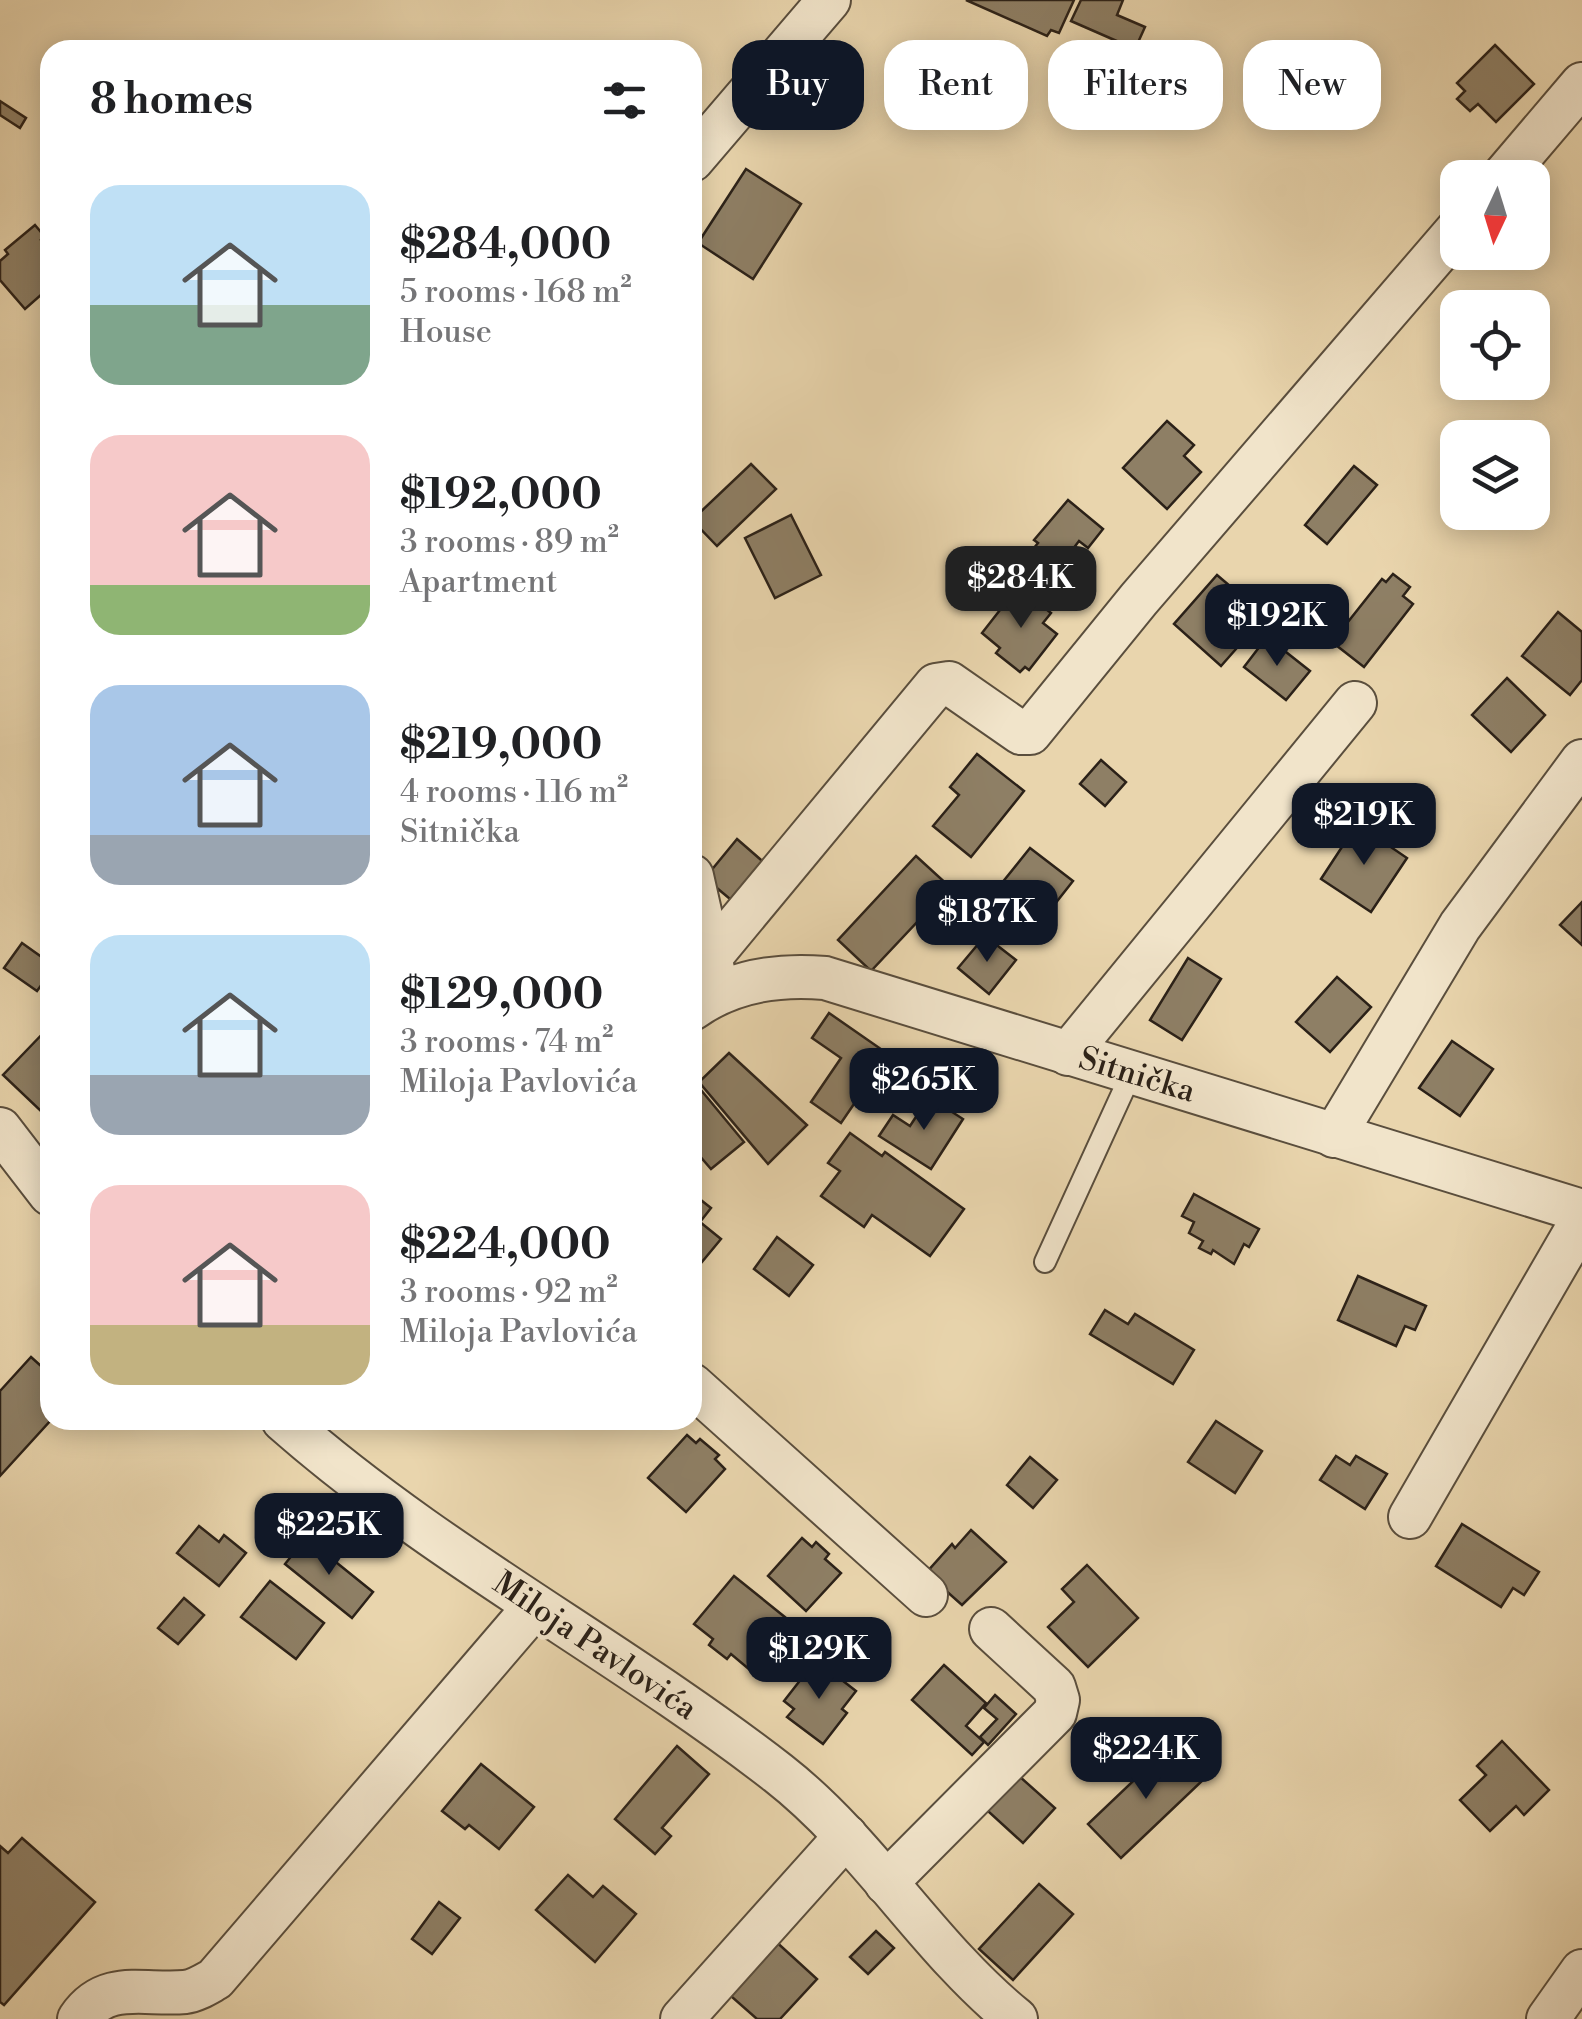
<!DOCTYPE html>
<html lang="en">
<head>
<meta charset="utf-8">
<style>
  :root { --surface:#fff; --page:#f6f6f6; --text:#202124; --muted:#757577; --accent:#111827 }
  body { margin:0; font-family:"Libre Bodoni",serif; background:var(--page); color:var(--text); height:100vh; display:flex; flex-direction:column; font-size:38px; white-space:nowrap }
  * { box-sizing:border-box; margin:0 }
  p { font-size:32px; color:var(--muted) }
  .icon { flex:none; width:55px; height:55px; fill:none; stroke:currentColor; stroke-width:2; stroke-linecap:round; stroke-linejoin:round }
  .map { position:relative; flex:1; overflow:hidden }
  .drawer { position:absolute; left:40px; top:40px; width:662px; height:1390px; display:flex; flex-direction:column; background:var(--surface); border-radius:30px; box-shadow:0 5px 25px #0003 }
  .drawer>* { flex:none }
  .banner { position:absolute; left:732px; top:40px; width:698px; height:90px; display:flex; gap:20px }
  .needle { width:65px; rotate:184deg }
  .tools { position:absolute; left:1440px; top:160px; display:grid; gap:20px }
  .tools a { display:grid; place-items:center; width:110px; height:110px; border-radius:20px; background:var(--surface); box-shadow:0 5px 25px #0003; font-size:50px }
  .price { position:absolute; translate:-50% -85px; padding:0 22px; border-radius:20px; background:var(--accent); color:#fff; font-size:32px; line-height:65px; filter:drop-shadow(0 2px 5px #0008) }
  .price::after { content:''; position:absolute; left:50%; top:60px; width:30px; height:22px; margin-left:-15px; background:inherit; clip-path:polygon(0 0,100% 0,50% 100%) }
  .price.current { background:#222; color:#fff }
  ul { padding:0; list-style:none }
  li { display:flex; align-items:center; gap:30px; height:250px; padding:0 50px }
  li span { display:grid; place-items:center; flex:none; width:280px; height:200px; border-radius:30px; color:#555 }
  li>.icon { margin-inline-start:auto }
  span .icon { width:120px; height:120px; fill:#fffc; stroke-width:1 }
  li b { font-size:42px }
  h2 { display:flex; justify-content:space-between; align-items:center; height:120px; padding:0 50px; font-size:42px }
  .chip { padding:0 35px; border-radius:30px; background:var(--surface); box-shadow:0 5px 25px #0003; font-size:35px; line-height:90px }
  .chip.current { background:var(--accent); color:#fff }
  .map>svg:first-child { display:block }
  .building { fill:#8e7f65; stroke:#2b2118; stroke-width:2.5 }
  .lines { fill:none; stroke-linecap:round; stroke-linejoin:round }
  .lane-casing { stroke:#5a4e3d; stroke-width:24 }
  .street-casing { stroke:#5a4e3d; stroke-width:46 }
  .lane { stroke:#f1e4ca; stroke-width:20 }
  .street { stroke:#f1e4ca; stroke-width:42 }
  .labels { text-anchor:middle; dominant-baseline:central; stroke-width:9; stroke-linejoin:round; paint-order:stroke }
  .street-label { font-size:32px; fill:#2b2118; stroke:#f1e4ca }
</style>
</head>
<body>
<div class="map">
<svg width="1582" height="2019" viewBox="0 0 1582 2019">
  <rect width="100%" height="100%" fill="#e9d5ad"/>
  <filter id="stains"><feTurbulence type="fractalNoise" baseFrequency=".002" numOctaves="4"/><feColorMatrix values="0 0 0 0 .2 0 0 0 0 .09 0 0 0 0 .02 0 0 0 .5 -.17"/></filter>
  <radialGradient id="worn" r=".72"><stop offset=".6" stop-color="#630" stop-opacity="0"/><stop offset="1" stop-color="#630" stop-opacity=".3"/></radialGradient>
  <g class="building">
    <polygon points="966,0 1074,0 1059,33 1051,30 1047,36"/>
    <polygon points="1081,0 1123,0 1117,15 1145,27 1135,49 1071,21"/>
    <polygon points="1495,45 1534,84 1496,122 1478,104 1470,111 1457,99 1465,91 1457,83"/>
    <polygon points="0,101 26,118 20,128 0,115"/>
    <polygon points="746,169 801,204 753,279 698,243"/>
    <polygon points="35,225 45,237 41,240 50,250 50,287 25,309 0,280 0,261 8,254 5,250"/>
    <polygon points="1167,421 1194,445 1184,456 1201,472 1167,509 1123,468"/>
    <polygon points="751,464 776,489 717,546 692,520"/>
    <polygon points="1354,466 1377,485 1327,544 1305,525"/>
    <polygon points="1068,500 1103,529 1088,548 1079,541 1066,558 1087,575 1070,596 1025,559 1038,543 1034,540"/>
    <polygon points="791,515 821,575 775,598 745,538"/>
    <polygon points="1393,574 1410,587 1403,596 1413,604 1364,667 1332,642 1382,579 1386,582"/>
    <polygon points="1217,575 1265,616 1221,666 1174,624"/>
    <polygon points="1018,587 1051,613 1043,623 1057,634 1029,670 1025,667 1020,672 996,653 1000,648 982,633"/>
    <polygon points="1558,612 1582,632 1582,680 1570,695 1522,656"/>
    <polygon points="1267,637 1310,671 1286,700 1244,667"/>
    <polygon points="1507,678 1545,715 1511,752 1472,715"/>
    <polygon points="977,754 1024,791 971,857 933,826 959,795 950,787"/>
    <polygon points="1101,760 1126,782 1105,806 1080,784"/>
    <polygon points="1357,824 1407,858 1371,912 1321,879"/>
    <polygon points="737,839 768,866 736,904 705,878"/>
    <polygon points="1030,848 1073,881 1036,928 993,894"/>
    <polygon points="916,856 950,887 871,971 838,940"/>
    <polygon points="1582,902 1582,945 1560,925"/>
    <polygon points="985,936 1016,960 989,994 958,968"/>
    <polygon points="22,943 50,963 50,973 37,991 4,968"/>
    <polygon points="1188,958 1221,979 1182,1040 1150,1020"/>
    <polygon points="1337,977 1371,1007 1330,1052 1296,1022"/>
    <polygon points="829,1013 888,1054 841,1123 811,1102 841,1058 812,1038"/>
    <polygon points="50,1026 50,1107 44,1114 3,1075"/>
    <polygon points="1452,1041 1493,1069 1460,1116 1419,1088"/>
    <polygon points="729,1053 807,1125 768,1164 699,1082"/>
    <polygon points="696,1084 744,1142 711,1169 692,1147 692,1087"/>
    <polygon points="929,1097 963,1119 931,1169 879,1136 893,1115 910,1126"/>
    <polygon points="850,1133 882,1156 885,1152 964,1209 930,1256 872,1215 864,1227 821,1196 840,1171 828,1163"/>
    <polygon points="692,1193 711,1208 700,1222 721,1239 692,1274"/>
    <polygon points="1194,1194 1259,1229 1249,1247 1244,1244 1234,1264 1213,1250 1211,1254 1199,1248 1203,1241 1189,1233 1194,1222 1182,1216"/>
    <polygon points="777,1237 813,1265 789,1296 754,1269"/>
    <polygon points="1358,1276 1426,1306 1415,1330 1405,1326 1396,1346 1338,1320"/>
    <polygon points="1105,1310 1128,1324 1135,1314 1194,1350 1173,1384 1090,1334"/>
    <polygon points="31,1357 50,1374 51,1420 0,1476 0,1391"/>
    <polygon points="1216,1421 1262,1451 1235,1493 1188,1462"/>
    <polygon points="687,1435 696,1443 700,1439 719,1455 715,1459 725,1469 686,1512 648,1478"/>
    <polygon points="1336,1456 1350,1465 1356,1456 1387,1474 1365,1509 1320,1480"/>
    <polygon points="1030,1457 1057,1480 1033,1508 1007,1485"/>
    <polygon points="1462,1524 1539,1572 1524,1595 1513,1588 1501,1607 1436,1566"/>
    <polygon points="199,1526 219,1542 224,1535 246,1553 219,1586 177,1553"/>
    <polygon points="971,1530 1006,1562 962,1605 926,1573 952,1544 955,1548"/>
    <polygon points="306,1538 373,1592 352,1618 285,1564"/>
    <polygon points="802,1538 812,1547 816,1542 829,1554 825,1559 841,1573 806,1611 768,1576"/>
    <polygon points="1087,1565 1138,1618 1088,1667 1048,1627 1074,1602 1062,1589"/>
    <polygon points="734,1576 791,1622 750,1670 731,1654 727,1659 709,1645 713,1639 694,1624"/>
    <polygon points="270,1581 324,1623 296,1659 241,1617"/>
    <polygon points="184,1598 204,1615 178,1644 158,1628"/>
    <polygon points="816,1660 856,1691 842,1709 847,1713 823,1744 787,1717 794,1709 784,1701"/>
    <polygon points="944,1665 986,1703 966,1726 984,1742 972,1755 912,1700"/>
    <polygon points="995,1695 1016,1714 988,1745 980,1737 997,1719 984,1708"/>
    <polygon points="1502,1741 1549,1790 1524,1815 1516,1806 1490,1831 1460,1800 1486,1775 1477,1766"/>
    <polygon points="677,1746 709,1774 662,1828 671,1836 655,1854 615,1819"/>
    <polygon points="1170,1746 1203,1780 1121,1858 1088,1824"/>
    <polygon points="481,1764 534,1807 499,1849 469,1825 465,1829 442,1811"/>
    <polygon points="1010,1768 1055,1808 1023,1843 978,1802"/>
    <polygon points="22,1838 95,1902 4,2005 0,2002 0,1846 8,1853"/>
    <polygon points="568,1875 593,1897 603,1886 636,1914 595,1962 536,1910"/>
    <polygon points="1039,1884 1073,1914 1013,1980 979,1949"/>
    <polygon points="439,1902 460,1918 432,1954 412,1939"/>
    <polygon points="876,1931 894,1948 868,1974 850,1957"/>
    <polygon points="772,1938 817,1979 780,2019 757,2019 724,1990"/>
  </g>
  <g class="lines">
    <g class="lane-casing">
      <polyline id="lane" points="1045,1262 1131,1074"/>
    </g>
    <g class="street-casing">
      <g id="street">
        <polyline points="692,160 829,0"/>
        <polyline points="1502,178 1582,84"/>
        <polyline points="692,876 714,974"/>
        <polyline points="712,955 936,685 949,683 1021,733 1030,733 1139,599 1458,229"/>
        <path d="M692 1009C731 981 779 974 825 978L1582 1211"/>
        <polyline points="1068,1054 1355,703"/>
        <polyline points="0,1129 50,1194"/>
        <polyline points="1334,1136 1460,926 1582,761"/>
        <polyline points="692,1385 926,1595"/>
        <path d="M283 1420C436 1555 618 1649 778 1773 869 1844 927 1947 1016 2019"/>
        <polyline points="1410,1517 1582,1220"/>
        <polyline points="886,1883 1055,1713 1058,1700 1054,1687 991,1629"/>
        <path d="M79 2019C106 1979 145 1996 185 1992 195 1991 206 1984 215 1979L535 1606"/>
        <polyline points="682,2019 846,1836"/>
        <polyline points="1548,2019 1582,1971"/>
      </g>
    </g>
    <use href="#lane" class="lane"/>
    <use href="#street" class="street"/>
  </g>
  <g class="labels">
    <g class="street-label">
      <text transform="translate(1137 1075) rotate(17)">Sitnička</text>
      <text transform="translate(595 1646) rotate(34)">Miloja Pavlovića</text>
    </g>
  </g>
  <rect width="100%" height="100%" filter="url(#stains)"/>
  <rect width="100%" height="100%" fill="url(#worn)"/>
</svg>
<div class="tools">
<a><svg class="needle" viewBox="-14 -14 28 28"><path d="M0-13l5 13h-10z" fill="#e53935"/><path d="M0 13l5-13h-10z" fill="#757577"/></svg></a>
<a><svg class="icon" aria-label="locate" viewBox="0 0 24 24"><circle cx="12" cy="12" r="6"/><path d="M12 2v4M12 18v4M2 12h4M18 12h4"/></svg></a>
<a><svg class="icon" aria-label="layers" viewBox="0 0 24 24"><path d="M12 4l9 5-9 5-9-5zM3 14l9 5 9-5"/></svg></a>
</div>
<b class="price current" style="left:1021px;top:631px">$284K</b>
<b class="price" style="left:1277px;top:669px">$192K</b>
<b class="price" style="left:1364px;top:868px">$219K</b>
<b class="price" style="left:987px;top:965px">$187K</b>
<b class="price" style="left:924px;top:1133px">$265K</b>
<b class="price" style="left:329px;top:1578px">$225K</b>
<b class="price" style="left:819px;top:1702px">$129K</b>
<b class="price" style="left:1146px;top:1802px">$224K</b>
<div class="banner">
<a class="chip current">Buy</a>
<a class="chip">Rent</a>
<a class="chip">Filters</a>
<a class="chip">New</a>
</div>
<section class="drawer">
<h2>8 homes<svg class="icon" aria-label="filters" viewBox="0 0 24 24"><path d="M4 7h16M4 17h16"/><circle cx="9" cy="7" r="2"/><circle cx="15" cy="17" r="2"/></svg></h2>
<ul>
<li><span style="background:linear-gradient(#bfe0f5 60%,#7fa58c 0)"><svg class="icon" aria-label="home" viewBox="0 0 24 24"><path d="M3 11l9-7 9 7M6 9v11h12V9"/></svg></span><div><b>$284,000</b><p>5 rooms · 168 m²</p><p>House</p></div></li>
<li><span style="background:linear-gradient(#f6c9c9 75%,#8fb573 0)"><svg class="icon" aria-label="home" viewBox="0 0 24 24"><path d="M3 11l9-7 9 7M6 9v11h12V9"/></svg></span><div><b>$192,000</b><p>3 rooms · 89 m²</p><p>Apartment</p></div></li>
<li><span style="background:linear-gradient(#a9c7e8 75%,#9aa5b1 0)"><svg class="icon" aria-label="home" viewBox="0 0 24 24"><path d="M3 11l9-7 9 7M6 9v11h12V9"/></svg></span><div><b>$219,000</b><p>4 rooms · 116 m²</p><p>Sitnička</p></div></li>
<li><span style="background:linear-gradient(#bfe0f5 70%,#9aa5b1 0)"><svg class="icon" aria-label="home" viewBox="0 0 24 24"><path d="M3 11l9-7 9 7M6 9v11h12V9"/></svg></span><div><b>$129,000</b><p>3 rooms · 74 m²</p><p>Miloja Pavlovića</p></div></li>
<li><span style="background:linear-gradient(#f6c9c9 70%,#c2b280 0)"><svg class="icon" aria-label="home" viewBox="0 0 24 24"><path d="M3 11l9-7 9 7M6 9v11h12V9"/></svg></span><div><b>$224,000</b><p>3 rooms · 92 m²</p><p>Miloja Pavlovića</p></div></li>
</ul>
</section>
</div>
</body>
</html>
